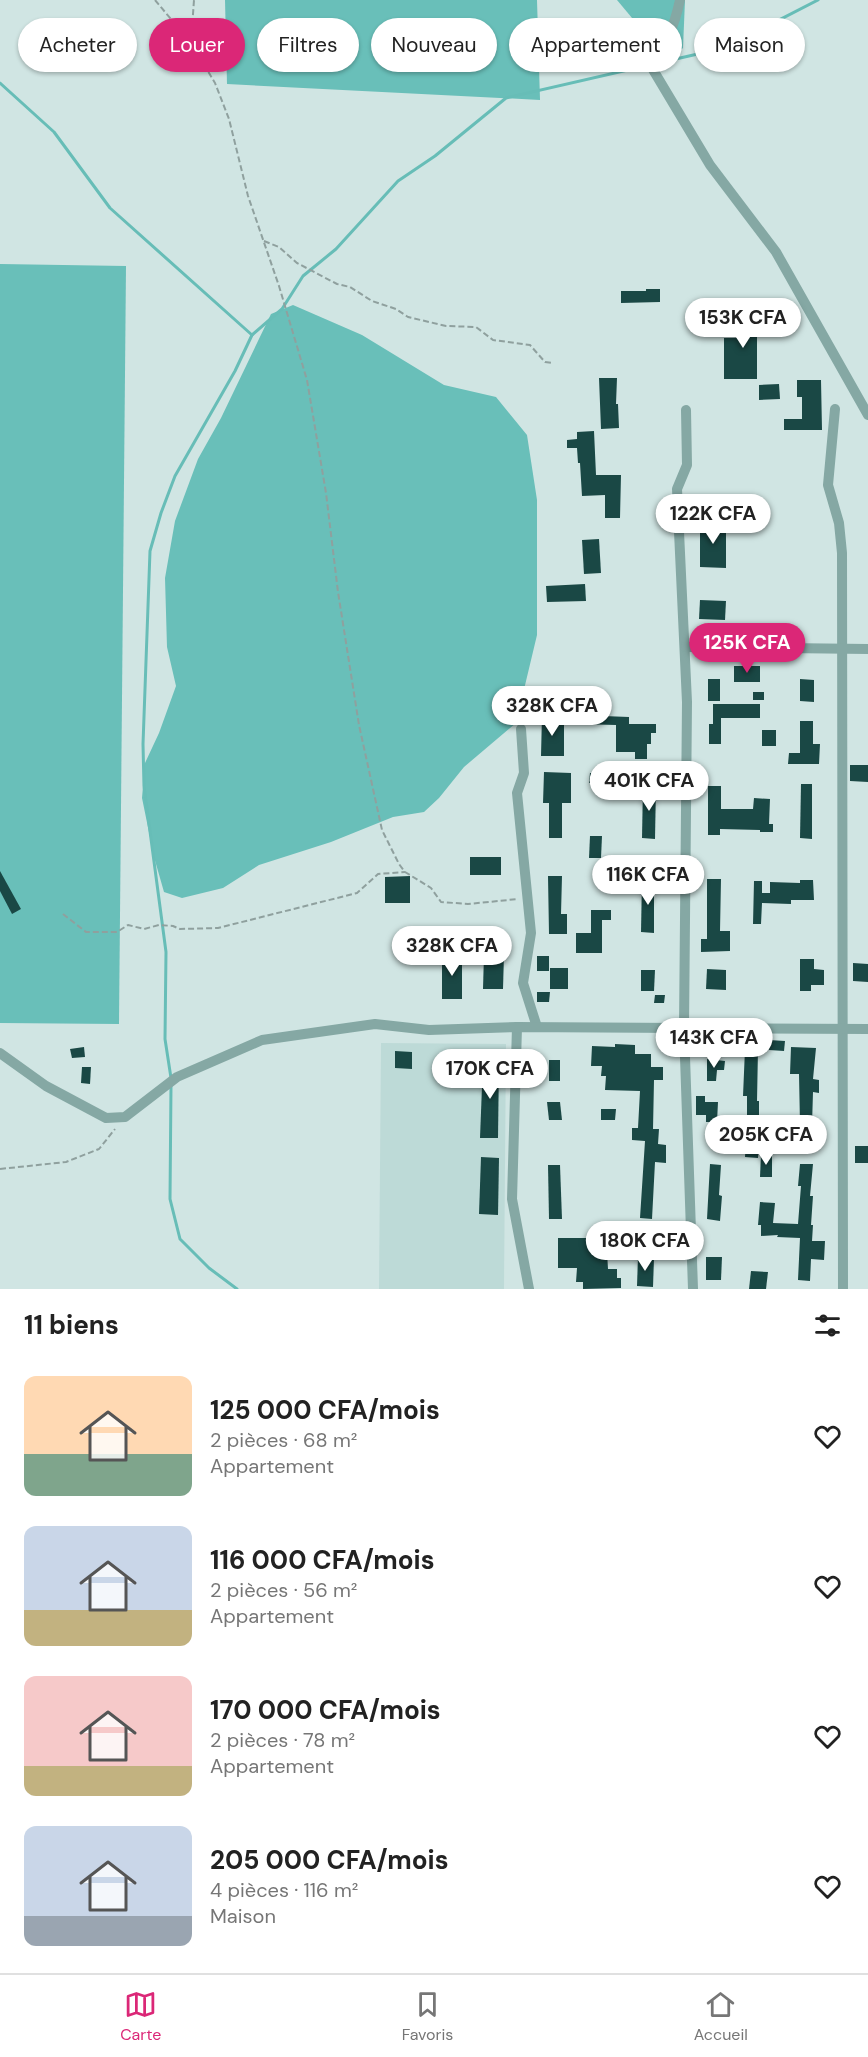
<!DOCTYPE html>
<html lang="fr">
<head>
<meta charset="utf-8">
<style>
  :root { --surface:#fff; --page:#f2f2f2; --text:#222; --muted:#767676; --line:#e0e0e0; --accent:#db2777 }
  body { margin:0; font-family:"DM Sans",sans-serif; background:var(--page); color:var(--text); height:100vh; display:flex; flex-direction:column; font-size:22px; white-space:nowrap }
  * { box-sizing:border-box; margin:0 }
  p { font-size:20px; color:var(--muted) }
  .icon { flex:none; width:33px; height:33px; fill:none; stroke:currentColor; stroke-width:2; stroke-linecap:round; stroke-linejoin:round }
  .map { position:relative; height:1289px; overflow:hidden }
  .side { display:flex; flex-direction:column; background:var(--surface); flex:1 }
  .side>* { flex:none }
  .top-card { position:absolute; left:18px; top:18px; width:832px; height:54px; display:flex; gap:12px }
  .price { position:absolute; translate:-50% -51px; padding:0 14px; border-radius:21px; background:#fff; color:#222; font-size:20px; line-height:39px; filter:drop-shadow(0 2px 3px #0008) }
  .price::after { content:''; position:absolute; left:50%; top:36px; width:18px; height:14px; margin-left:-9px; background:inherit; clip-path:polygon(0 0,100% 0,50% 100%) }
  .price.current { background:var(--accent); color:#fff }
  ul { padding:0; list-style:none }
  li { display:flex; align-items:center; gap:18px; height:150px; padding:0 24px }
  li span { display:grid; place-items:center; flex:none; width:168px; height:120px; border-radius:12px; color:#555 }
  li>.icon { margin-inline-start:auto }
  span .icon { width:72px; height:72px; fill:#fffc; stroke-width:1 }
  li b { font-size:26px }
  h2 { display:flex; justify-content:space-between; align-items:center; height:72px; padding:0 24px; font-size:26px }
  .tag { padding:0 21px; border-radius:27px; background:var(--surface); box-shadow:0 2px 4px #0004; font-size:21px; line-height:54px }
  .tag.current { background:var(--accent); color:#fff }
  .menu { display:flex; justify-content:space-around; align-items:center; height:84px; border-top:2px solid var(--line); background:var(--surface); font-size:16px; color:var(--muted) }
  .menu a { display:grid; justify-items:center; gap:3px }
  .menu .current { color:var(--accent) }
  .map>svg:first-child { display:block }
  .built { fill:#bddad7 }
  .forest { fill:#69bfb9 }
  .lines { fill:none; stroke-linecap:round; stroke-linejoin:round }
  .stream { stroke:#67bdb7; stroke-width:3 }
  .building { fill:#1a4845 }
  .path { stroke:#8fa09e; stroke-width:2; stroke-dasharray:6 3; stroke-linecap:butt }
  .street { stroke:#85a8a4; stroke-width:10 }
</style>
</head>
<body>
<div class="map">
<svg width="868" height="1289" viewBox="0 0 868 1289">
  <rect width="100%" height="100%" fill="#d0e5e3"/>
  <polygon class="built" points="381,1043 506,1044 504,1289 379,1289"/>
  <g class="forest">
    <polygon points="225,0 537,0 540,100 227,84"/>
    <polygon points="617,0 685,0 683,48 668,61"/>
    <polygon points="0,264 126,266 119,1024 0,1023"/>
    <polygon points="293,305 362,335 444,385 496,397 527,435 537,500 537,635 516,723 464,767 439,798 424,812 393,817 331,842 259,865 223,888 182,898 164,892 154,857 142,798 145,763 159,733 176,686 167,647 165,578 175,521 198,459 221,418 271,314"/>
  </g>
  <g class="lines">
    <g class="stream">
      <polyline points="0,83 54,132 110,208 252,335"/>
      <polyline points="171,1078 165,1039 166,952 144,786 143,744 150,551 161,513 175,476 235,371 252,335 282,309 303,276 336,249 398,181 435,156 506,98 702,53 742,39 818,0"/>
      <polyline points="171,1085 170,1199 180,1239 209,1268 237,1289"/>
    </g>
  </g>
  <g class="building">
    <polygon points="646,289 660,289 660,302 621,303 621,291 646,291"/>
    <polygon points="742,308 757,309 757,379 724,379 724,338 739,338"/>
    <polygon points="599,378 617,378 616,404 618,404 619,428 601,429"/>
    <polygon points="797,380 821,380 822,430 784,430 784,419 802,419 802,397 797,397"/>
    <polygon points="779,384 780,399 759,400 759,385"/>
    <polygon points="594,431 596,475 621,475 620,518 605,518 605,495 582,496 580,463 578,463 577,448 567,448 567,440 577,439 577,432"/>
    <polygon points="713,523 726,523 726,568 700,567 700,524"/>
    <polygon points="599,539 601,573 584,574 582,540"/>
    <polygon points="585,584 586,601 547,602 546,586"/>
    <polygon points="700,600 726,601 725,620 699,619"/>
    <rect x="734" y="666" width="26" height="16"/>
    <rect x="708" y="679" width="12" height="22"/>
    <polygon points="800,679 814,680 814,702 800,701"/>
    <rect x="753" y="692" width="11" height="8"/>
    <polygon points="713,704 760,704 760,718 721,718 721,744 709,744 709,724 713,724"/>
    <polygon points="542,715 553,715 553,723 564,723 564,756 541,756"/>
    <polygon points="577,715 629,717 629,724 656,724 656,733 651,733 651,744 647,744 647,759 635,759 635,752 616,752 616,725 577,724"/>
    <polygon points="800,721 813,721 813,744 820,744 819,764 788,764 789,753 800,753"/>
    <rect x="762" y="730" width="14" height="16"/>
    <polygon points="850,765 868,765 868,782 850,781"/>
    <polygon points="544,772 571,773 571,803 562,803 562,838 549,838 549,803 543,803"/>
    <polygon points="590,773 602,773 602,783 589,783"/>
    <polygon points="801,784 812,784 812,839 800,838"/>
    <polygon points="643,785 656,785 655,839 642,838"/>
    <polygon points="708,786 721,786 721,809 753,809 754,798 770,799 769,824 773,824 773,832 760,832 760,830 720,829 720,835 708,835"/>
    <polygon points="590,836 602,836 601,858 589,858"/>
    <rect x="470" y="857" width="31" height="18"/>
    <polygon points="0,871 21,909 12,914 0,891"/>
    <polygon points="410,876 410,903 385,903 385,877"/>
    <polygon points="548,876 562,876 561,914 567,914 567,934 549,934"/>
    <polygon points="642,879 654,880 654,933 641,932"/>
    <polygon points="707,879 721,879 720,931 730,931 730,951 701,952 701,939 707,939"/>
    <polygon points="800,880 813,880 814,900 791,900 791,904 762,903 761,924 753,924 754,881 762,881 762,893 770,893 770,882 800,883"/>
    <polygon points="591,910 611,910 611,920 602,920 602,953 576,953 576,933 591,933"/>
    <polygon points="484,954 504,954 503,989 483,989"/>
    <rect x="442" y="955" width="20" height="44"/>
    <rect x="537" y="956" width="12" height="15"/>
    <polygon points="800,959 814,959 814,969 824,970 824,985 811,985 811,991 800,991"/>
    <polygon points="853,963 868,964 868,982 853,981"/>
    <rect x="550" y="968" width="18" height="21"/>
    <polygon points="707,969 726,970 726,990 706,989"/>
    <polygon points="641,970 655,970 654,991 641,991"/>
    <polygon points="537,992 550,992 549,1002 537,1002"/>
    <polygon points="655,995 665,995 664,1003 654,1003"/>
    <polygon points="769,1040 785,1041 784,1051 769,1050"/>
    <polygon points="615,1044 635,1045 635,1054 651,1054 651,1067 663,1067 663,1080 654,1080 653,1129 659,1129 658,1144 666,1145 666,1163 655,1162 652,1219 640,1218 645,1141 632,1140 632,1128 638,1128 640,1091 605,1090 606,1076 601,1076 602,1066 591,1066 592,1046 615,1047"/>
    <polygon points="84,1047 85,1057 72,1058 70,1049"/>
    <polygon points="791,1047 816,1048 813,1079 819,1080 819,1093 813,1092 812,1125 821,1125 821,1145 777,1144 778,1124 800,1125 799,1074 790,1074"/>
    <polygon points="745,1049 758,1049 757,1101 759,1101 759,1124 756,1124 755,1146 759,1146 758,1158 745,1157 746,1140 737,1140 737,1120 747,1121 747,1096 743,1096"/>
    <polygon points="395,1051 412,1052 412,1069 395,1068"/>
    <polygon points="707,1059 725,1061 724,1070 717,1070 716,1081 707,1081"/>
    <rect x="549" y="1060" width="11" height="21"/>
    <polygon points="483,1061 499,1061 498,1138 480,1138"/>
    <polygon points="82,1067 91,1067 90,1084 81,1083"/>
    <polygon points="696,1096 705,1096 705,1102 718,1102 717,1122 706,1122 706,1115 696,1115"/>
    <polygon points="547,1102 560,1102 562,1120 549,1120"/>
    <polygon points="601,1109 616,1109 615,1120 601,1120"/>
    <rect x="855" y="1146" width="13" height="17"/>
    <polygon points="761,1154 772,1154 772,1177 760,1177"/>
    <polygon points="481,1157 499,1158 498,1215 479,1214"/>
    <polygon points="710,1164 721,1165 719,1195 722,1196 720,1221 707,1219"/>
    <polygon points="800,1164 813,1164 810,1196 813,1196 811,1225 813,1225 812,1241 825,1241 824,1260 811,1259 810,1281 798,1280 800,1238 777,1237 778,1235 761,1236 761,1225 758,1225 760,1202 775,1203 773,1223 798,1224 801,1186 798,1186"/>
    <polygon points="548,1165 560,1165 562,1219 549,1219"/>
    <polygon points="558,1238 600,1238 601,1252 607,1252 608,1269 617,1269 617,1278 621,1278 621,1288 583,1289 583,1282 576,1282 577,1268 558,1268"/>
    <polygon points="638,1257 654,1258 653,1287 637,1286"/>
    <polygon points="706,1257 722,1257 721,1280 706,1280"/>
    <polygon points="751,1271 768,1272 766,1289 749,1289"/>
  </g>
  <g class="lines">
    <g class="path">
      <polyline points="155,0 191,43 215,83 229,119 248,196 279,286 307,380 326,493 338,592 359,725 382,830 399,864 405,872 431,888 441,902 468,904 518,899"/>
      <polyline points="191,42 194,0"/>
      <polyline points="264,241 279,247 297,263 337,284 350,287 372,301 396,309 408,317 446,326 476,327 493,340 530,345 545,362 553,363"/>
      <polyline points="63,914 86,932 117,932 128,925 144,929 159,925 173,926 180,929 218,928 357,893 378,874 405,872"/>
      <polyline points="0,1169 66,1162 99,1149 115,1129"/>
    </g>
    <g class="street">
      <path d="M680 0C674 28 667 42 649 63L710 165 776 252 868 415"/>
      <polyline points="835,409 828,485 839,523 842,553 843,1289"/>
      <polyline points="686,410 687,465 677,489 687,702 684,1028 693,1289"/>
      <polyline points="685,647 868,649"/>
      <polyline points="521,729 524,773 517,793 531,933 523,983 537,1027"/>
      <polyline points="517,1027 512,1199 529,1289"/>
      <polyline points="0,1053 46,1086 106,1118 125,1117 177,1077 262,1040 375,1024 429,1030 517,1027 868,1029"/>
    </g>
  </g>
</svg>
<b class="price" style="left:743px;top:349px">153K CFA</b>
<b class="price" style="left:713px;top:545px">122K CFA</b>
<b class="price current" style="left:747px;top:674px">125K CFA</b>
<b class="price" style="left:552px;top:737px">328K CFA</b>
<b class="price" style="left:649px;top:812px">401K CFA</b>
<b class="price" style="left:648px;top:906px">116K CFA</b>
<b class="price" style="left:452px;top:977px">328K CFA</b>
<b class="price" style="left:714px;top:1069px">143K CFA</b>
<b class="price" style="left:490px;top:1100px">170K CFA</b>
<b class="price" style="left:766px;top:1166px">205K CFA</b>
<b class="price" style="left:645px;top:1272px">180K CFA</b>
<div class="top-card">
<a class="tag">Acheter</a>
<a class="tag current">Louer</a>
<a class="tag">Filtres</a>
<a class="tag">Nouveau</a>
<a class="tag">Appartement</a>
<a class="tag">Maison</a>
</div>
</div>
<section class="side">
<h2>11 biens<svg class="icon" aria-label="filters" viewBox="0 0 24 24"><path d="M4 7h16M4 17h16"/><circle cx="9" cy="7" r="2"/><circle cx="15" cy="17" r="2"/></svg></h2>
<ul>
<li><span style="background:linear-gradient(#ffd9b3 65%,#7fa58c 0)"><svg class="icon" aria-label="home" viewBox="0 0 24 24"><path d="M3 11l9-7 9 7M6 9v11h12V9"/></svg></span><div><b>125 000 CFA/mois</b><p>2 pièces · 68 m²</p><p>Appartement</p></div><svg class="icon" aria-label="heart" viewBox="0 0 24 24"><path d="M12 20l-8-8c-3-5 5-10 8-4 3-6 11-1 8 4z"/></svg></li>
<li><span style="background:linear-gradient(#c9d6e8 70%,#c2b280 0)"><svg class="icon" aria-label="home" viewBox="0 0 24 24"><path d="M3 11l9-7 9 7M6 9v11h12V9"/></svg></span><div><b>116 000 CFA/mois</b><p>2 pièces · 56 m²</p><p>Appartement</p></div><svg class="icon" aria-label="heart" viewBox="0 0 24 24"><path d="M12 20l-8-8c-3-5 5-10 8-4 3-6 11-1 8 4z"/></svg></li>
<li><span style="background:linear-gradient(#f6c9c9 75%,#c2b280 0)"><svg class="icon" aria-label="home" viewBox="0 0 24 24"><path d="M3 11l9-7 9 7M6 9v11h12V9"/></svg></span><div><b>170 000 CFA/mois</b><p>2 pièces · 78 m²</p><p>Appartement</p></div><svg class="icon" aria-label="heart" viewBox="0 0 24 24"><path d="M12 20l-8-8c-3-5 5-10 8-4 3-6 11-1 8 4z"/></svg></li>
<li><span style="background:linear-gradient(#c9d6e8 75%,#9aa5b1 0)"><svg class="icon" aria-label="home" viewBox="0 0 24 24"><path d="M3 11l9-7 9 7M6 9v11h12V9"/></svg></span><div><b>205 000 CFA/mois</b><p>4 pièces · 116 m²</p><p>Maison</p></div><svg class="icon" aria-label="heart" viewBox="0 0 24 24"><path d="M12 20l-8-8c-3-5 5-10 8-4 3-6 11-1 8 4z"/></svg></li>
</ul>
</section>
<nav class="menu">
<a class="current"><svg class="icon" aria-label="map" viewBox="0 0 24 24"><path d="M3 6l6-2 6 2 6-2v14l-6 2-6-2-6 2zM9 4v14M15 6v14"/></svg>Carte</a>
<a><svg class="icon" aria-label="saved" viewBox="0 0 24 24"><path d="M7 4h10v16l-5-4-5 4z"/></svg>Favoris</a>
<a><svg class="icon" aria-label="home" viewBox="0 0 24 24"><path d="M3 11l9-7 9 7M6 9v11h12V9"/></svg>Accueil</a>
</nav>
</body>
</html>
